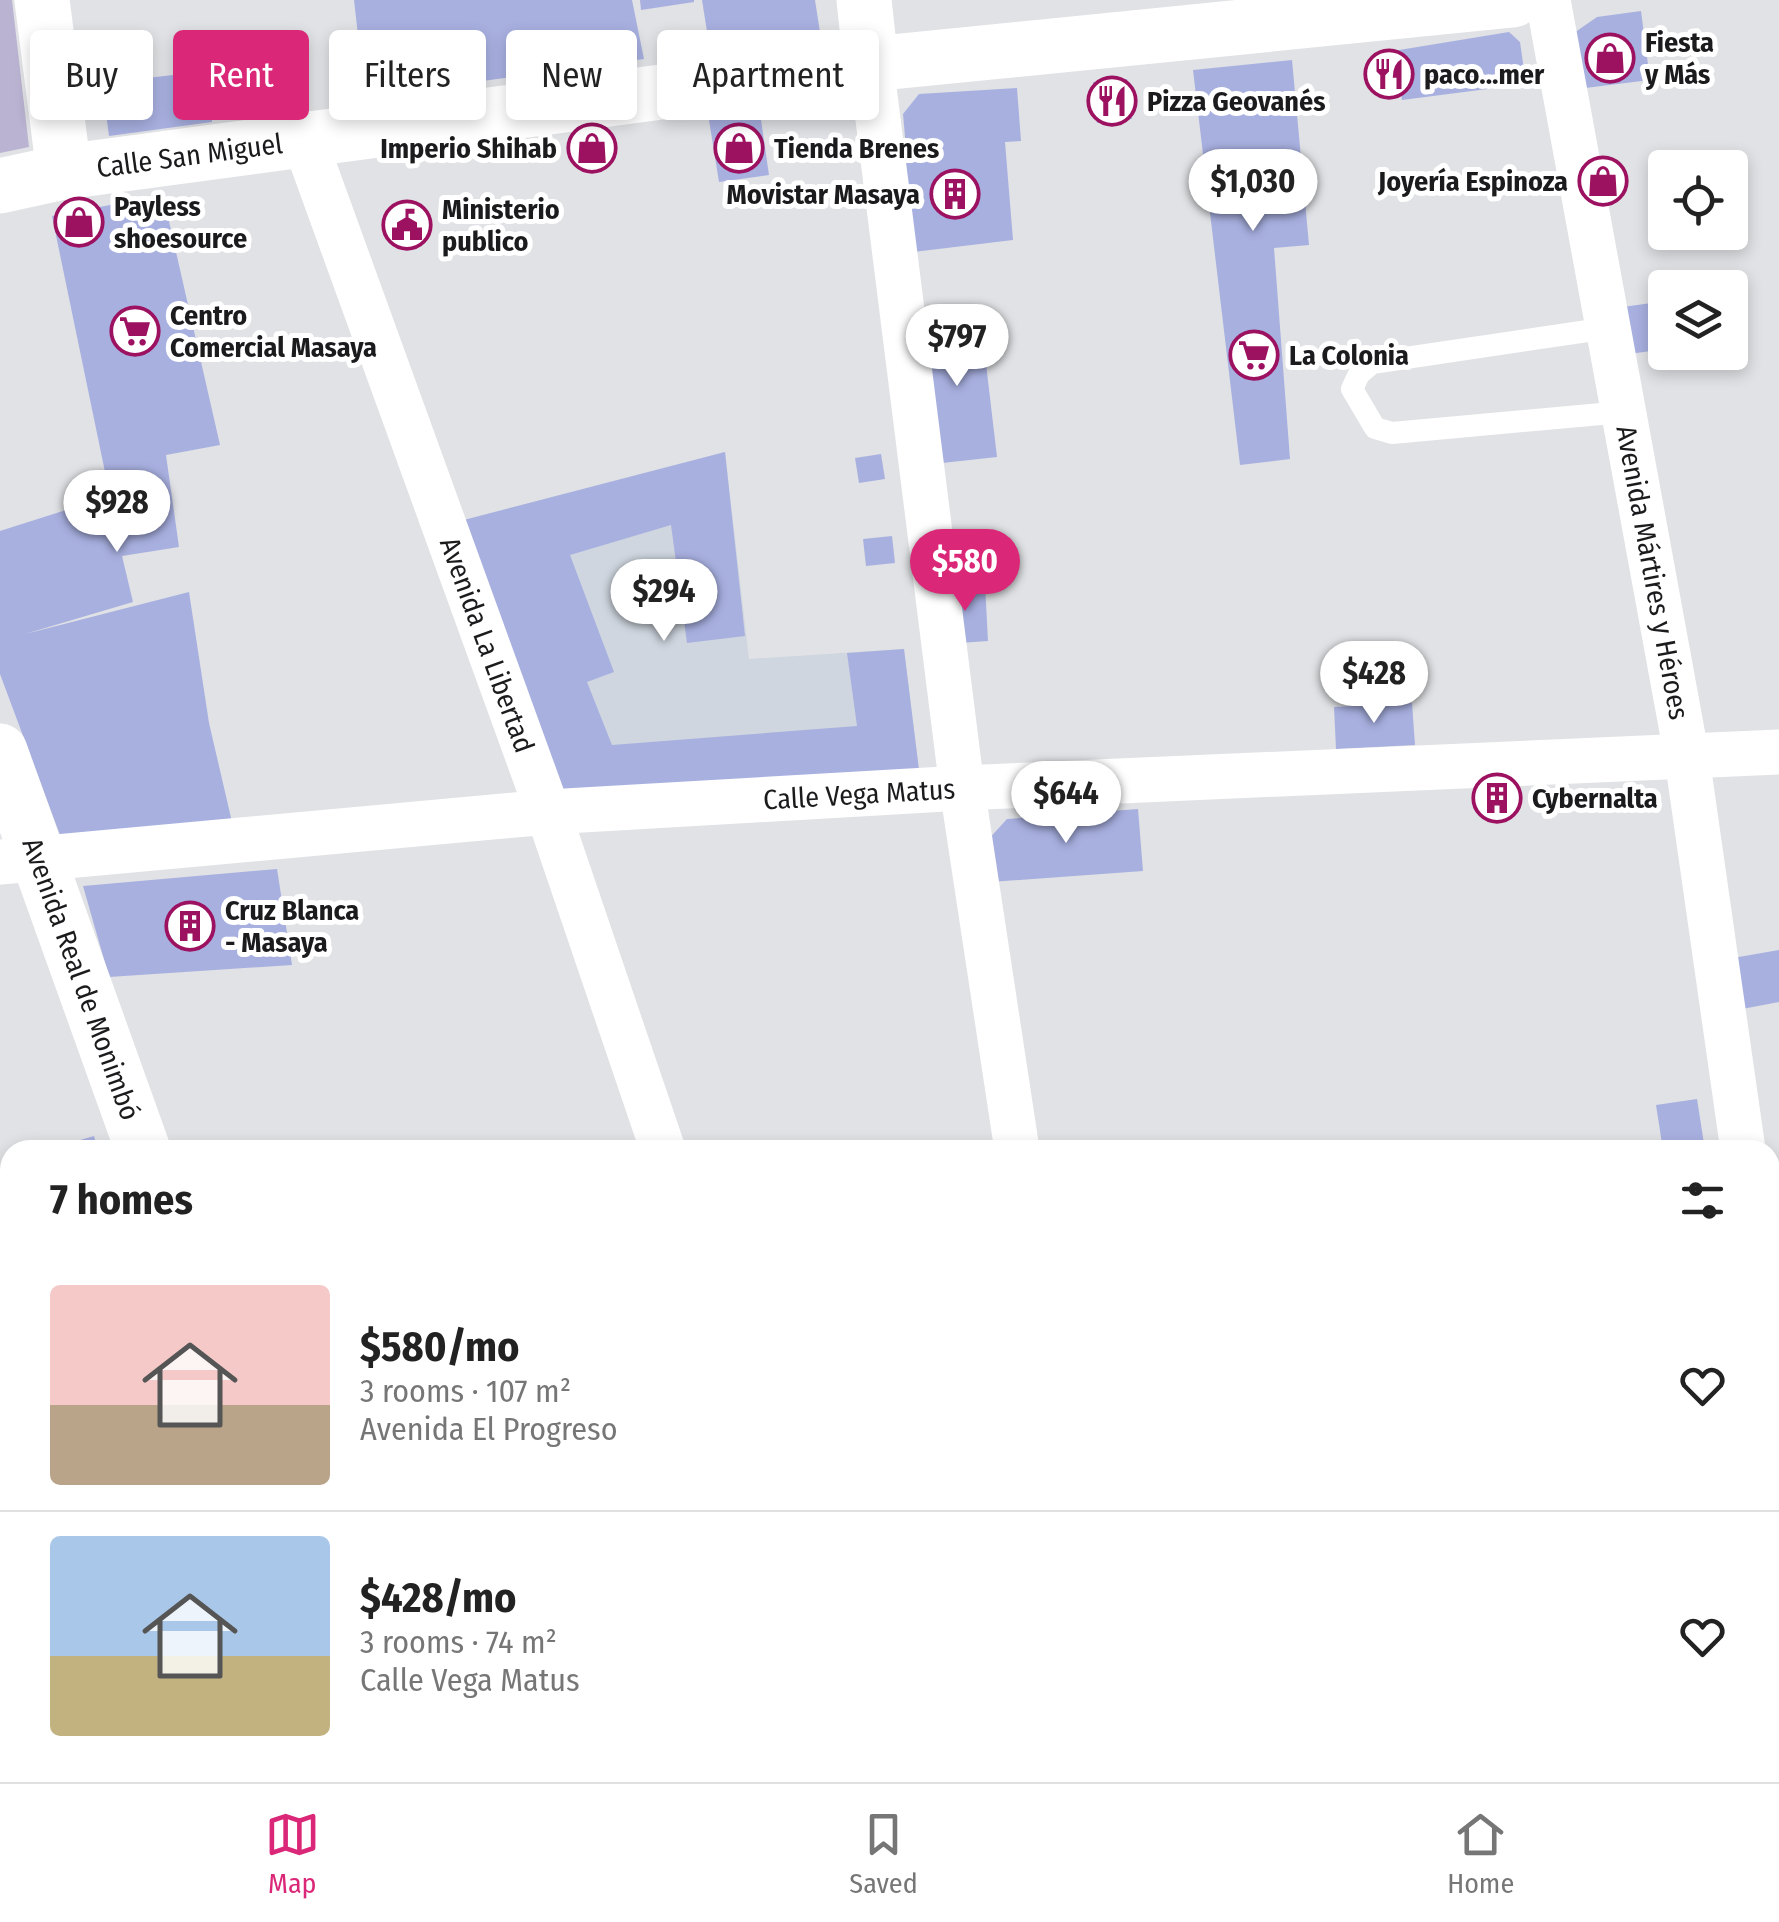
<!DOCTYPE html>
<html lang="en">
<head>
<meta charset="utf-8">
<style>
  :root { --surface:#fff; --page:#f6f6f6; --text:#222; --muted:#767676; --line:#e0e0e0; --accent:#db2777 }
  body { margin:0; font-family:"Fira Sans Condensed",sans-serif; background:var(--page); color:var(--text); height:100vh; display:flex; flex-direction:column; font-size:38px; white-space:nowrap }
  * { box-sizing:border-box; margin:0 }
  p { font-size:32px; color:var(--muted) }
  .icon { flex:none; width:55px; height:55px; fill:none; stroke:currentColor; stroke-width:2; stroke-linecap:round; stroke-linejoin:round }
  .map { position:relative; flex:1; overflow:hidden }
  .panel { position:absolute; left:0px; top:1140px; width:1780px; height:642px; display:flex; flex-direction:column; background:var(--surface); border-radius:30px 30px 0 0; box-shadow:0 5px 15px #0003 }
  .panel>* { flex:none }
  .top-card { position:absolute; left:30px; top:30px; width:1000px; height:90px; display:flex; gap:20px }
  .tools { position:absolute; left:1648px; top:150px; display:grid; gap:20px }
  .tools a { display:grid; place-items:center; width:100px; height:100px; border-radius:10px; background:var(--surface); box-shadow:0 5px 15px #0003; font-size:50px }
  .price { position:absolute; translate:-50% -85px; padding:0 22px; border-radius:35px; background:#fff; color:#222; font-size:32px; line-height:65px; filter:drop-shadow(0 2px 5px #0008) }
  .price::after { content:''; position:absolute; left:50%; top:60px; width:30px; height:22px; margin-left:-15px; background:inherit; clip-path:polygon(0 0,100% 0,50% 100%) }
  .price.active { background:var(--accent); color:#fff }
  ul { padding:0; list-style:none }
  li { display:flex; align-items:center; gap:30px; height:250px; padding:0 50px }
  li+li { border-top:2px solid var(--line) }
  li span { display:grid; place-items:center; flex:none; width:280px; height:200px; border-radius:10px; color:#555 }
  li>.icon { margin-inline-start:auto }
  span .icon { width:120px; height:120px; fill:#fffc; stroke-width:1 }
  li b { font-size:42px }
  h2 { display:flex; justify-content:space-between; align-items:center; height:120px; padding:0 50px; font-size:42px }
  .tag { padding:0 35px; border-radius:10px; background:var(--surface); box-shadow:0 5px 15px #0003; font-size:35px; line-height:90px }
  .tag.active { background:var(--accent); color:#fff }
  .dock { display:flex; justify-content:space-around; align-items:center; height:140px; border-top:2px solid var(--line); background:var(--surface); font-size:28px; color:var(--muted) }
  .dock a { display:grid; justify-items:center; gap:5px }
  .dock .active { color:var(--accent) }
  .map>svg:first-child { display:block }
  .built { fill:#cfd6df }
  .green { fill:#bab3d1 }
  .building { fill:#a8b0e0 }
  .lines { fill:none; stroke-linecap:round; stroke-linejoin:round }
  .service { stroke:#fff; stroke-width:22 }
  .minor { stroke:#fff; stroke-width:45 }
  .tertiary { stroke:#fff; stroke-width:55 }
  .labels { text-anchor:middle; dominant-baseline:central; stroke-width:10; stroke-linejoin:round; paint-order:stroke }
  .poi-label { font-size:28px; font-weight:bold; fill:#1b1b1d; stroke:#fff; text-anchor:start }
  .street-label { font-size:28px; fill:#1b1b1d; stroke:#fff }
</style>
</head>
<body>
<div class="map">
<svg width="1779" height="1782" viewBox="0 0 1779 1782">
  <rect width="100%" height="100%" fill="#e0e2e5"/>
  <polygon class="built" points="725,452 749,659 904,649 920,778 564,798 464,520"/>
  <polygon class="green" points="0,0 12,0 29,147 0,153"/>
  <g class="building">
    <polygon points="354,0 632,0 644,59 365,97"/>
    <polygon points="640,0 694,0 694,2 641,10"/>
    <polygon points="702,0 815,0 822,45 712,63"/>
    <polygon points="1641,11 1650,80 1577,89 1571,35 1597,17"/>
    <polygon points="1509,32 1520,42 1526,84 1402,100 1393,51"/>
    <polygon points="1292,60 1309,245 1274,248 1290,459 1240,465 1193,70"/>
    <polygon points="209,71 212,122 109,136 102,83"/>
    <polygon points="1127,79 1132,119 1097,123 1093,82"/>
    <polygon points="1017,88 1021,141 1005,142 1013,240 905,253 896,148 906,148 903,114 919,94"/>
    <polygon points="760,113 769,175 719,182 709,120"/>
    <polygon points="604,131 608,162 579,165 576,134"/>
    <polygon points="1615,167 1619,190 1592,195 1587,172"/>
    <polygon points="163,195 220,445 166,455 179,547 122,556 133,602 25,634 189,592 209,723 232,822 60,835 0,674 0,531 110,496 52,216"/>
    <polygon points="1659,302 1665,349 1615,356 1608,309"/>
    <polygon points="980,313 997,457 933,464 916,321"/>
    <polygon points="725,452 745,636 687,643 671,525 570,555 614,672 587,682 612,745 857,726 847,653 904,649 920,778 564,798 464,520"/>
    <polygon points="881,454 885,479 859,483 855,458"/>
    <polygon points="892,536 895,563 866,566 863,539"/>
    <polygon points="985,584 988,641 945,644 942,587"/>
    <polygon points="1412,703 1415,745 1336,749 1334,707"/>
    <polygon points="1513,785 1515,808 1481,812 1478,789"/>
    <polygon points="1138,809 1143,871 990,882 986,842 1007,819"/>
    <polygon points="277,869 292,965 109,977 83,886"/>
    <polygon points="1779,950 1779,1002 1742,1009 1733,958"/>
    <polygon points="1697,1099 1705,1150 1663,1150 1656,1105"/>
    <polygon points="94,1136 98,1150 65,1150 63,1145"/>
    <polygon points="10,1760 10,1772 332,1772 336,1782 0,1782 0,1763"/>
    <polygon points="411,1772 611,1772 614,1782 414,1782"/>
    <polygon points="661,1772 842,1772 845,1782 664,1782"/>
  </g>
  <g class="lines">
    <polyline class="service" points="1608,328 1372,363 1359,374 1352,389 1375,428 1392,433 1623,412"/>
    <g class="minor">
      <path id="s1" d="M1548 0 1687 758 1743 1150"/>
      <polyline points="871,64 962,788 1017,1150"/>
      <path id="s2" d="M304 139 548 812 663 1150"/>
      <path id="s3" d="M0 862 548 812 962 788 1779 752"/>
      <polyline points="1770,1328 1779,1327"/>
      <polyline points="0,1727 10,1725"/>
      <polyline points="871,1772 874,1782"/>
    </g>
    <g class="tertiary">
      <polyline points="42,0 64,172"/>
      <polyline points="864,0 871,64"/>
      <path id="s4" d="M0 186 64 172 871 64 1513 0"/>
      <path id="s5" d="M0 751 143 1150"/>
      <polyline points="366,1772 370,1782"/>
    </g>
  </g>
  <defs>
    <g id="shop-ring" transform="scale(2.5)"><circle r="9.5" fill="#fff" stroke="#9c1160" stroke-width="1.5"/><path d="M-5-2.5h2.3a2.7 3.5 0 0 1 5.4 0H5L5.5 6h-11ZM-1.5-2.5h3a1.5 2.3 0 0 0-3 0Z" fill="#9c1160"/></g>
    <g id="restaurant-ring" transform="scale(2.5)"><circle r="9.5" fill="#fff" stroke="#9c1160" stroke-width="1.5"/><path d="M-5-6h1v4h1v-4h1v4h1v-4h1v5L-1.5 .5V6h-2V.5L-5-1ZM5-6V6H3V1.5H1.5Q1.5-4 5-6Z" fill="#9c1160"/></g>
    <g id="building-ring" transform="scale(2.5)"><circle r="9.5" fill="#fff" stroke="#9c1160" stroke-width="1.5"/><path d="M-4-6H4V6H1V3H-1V6H-4ZM-2.5-4.3h1.7v1.8h-1.7ZM.8-4.3h1.7v1.8H.8ZM-2.5-1h1.7V.8h-1.7ZM.8-1h1.7V.8H.8Z" fill="#9c1160"/></g>
    <g id="civic-ring" transform="scale(2.5)"><circle r="9.5" fill="#fff" stroke="#9c1160" stroke-width="1.5"/><path d="M-.6-6.5H3V-4.5H.6V-3L4-1V1h2V6H-6V1h2V-1L-.6-3ZM-1.2 2.5V6h2.4V2.5Z" fill="#9c1160"/></g>
    <g id="supermarket-ring" transform="scale(2.5)"><circle r="9.5" fill="#fff" stroke="#9c1160" stroke-width="1.5"/><path d="M-6-5.5h2.5l.6 2H6L4.5 2H-2.5L-4.4-4H-6ZM-1.5 3.2a1.3 1.3 0 1 0 .1 0ZM3 3.2a1.3 1.3 0 1 0 .1 0Z" fill="#9c1160"/></g>
  </defs>
  <g fill-rule="evenodd">
    <use href="#shop-ring" x="1610" y="58"/>
    <use href="#restaurant-ring" x="1389" y="74"/>
    <use href="#restaurant-ring" x="1112" y="101"/>
    <use href="#shop-ring" x="592" y="148"/>
    <use href="#shop-ring" x="739" y="148"/>
    <use href="#shop-ring" x="1603" y="181"/>
    <use href="#building-ring" x="955" y="194"/>
    <use href="#shop-ring" x="79" y="222"/>
    <use href="#civic-ring" x="407" y="225"/>
    <use href="#supermarket-ring" x="135" y="331"/>
    <use href="#supermarket-ring" x="1254" y="355"/>
    <use href="#building-ring" x="1497" y="798"/>
    <use href="#building-ring" x="190" y="926"/>
  </g>
  <g class="labels">
    <g class="poi-label">
      <text x="1645" y="42">Fiesta<tspan x="1645" dy="32">y Más</tspan></text>
      <text x="1424" y="74">paco...mer</text>
      <text x="1147" y="101">Pizza Geovanés</text>
      <text x="557" y="148" text-anchor="end">Imperio Shihab</text>
      <text x="774" y="148">Tienda Brenes</text>
      <text x="1568" y="181" text-anchor="end">Joyería Espinoza</text>
      <text x="920" y="194" text-anchor="end">Movistar Masaya</text>
      <text x="114" y="206">Payless<tspan x="114" dy="32">shoesource</tspan></text>
      <text x="442" y="209">Ministerio<tspan x="442" dy="32">publico</tspan></text>
      <text x="170" y="315">Centro<tspan x="170" dy="32">Comercial Masaya</tspan></text>
      <text x="1289" y="355">La Colonia</text>
      <text x="1532" y="798">Cybernalta</text>
      <text x="225" y="910">Cruz Blanca<tspan x="225" dy="32">- Masaya</tspan></text>
    </g>
    <g class="street-label">
      <text stroke="none"><textPath href="#s4" startOffset="192">Calle San Miguel</textPath></text>
      <text stroke="none"><textPath href="#s1" startOffset="582">Avenida Mártires y Héroes</textPath></text>
      <text stroke="none"><textPath href="#s2" startOffset="538">Avenida La Libertad</textPath></text>
      <text stroke="none"><textPath href="#s3" startOffset="862">Calle Vega Matus</textPath></text>
      <text stroke="none"><textPath href="#s5" startOffset="242">Avenida Real de Monimbó</textPath></text>
    </g>
  </g>
</svg>
<div class="tools">
<a><svg class="icon" aria-label="locate" viewBox="0 0 24 24"><circle cx="12" cy="12" r="6"/><path d="M12 2v4M12 18v4M2 12h4M18 12h4"/></svg></a>
<a><svg class="icon" aria-label="layers" viewBox="0 0 24 24"><path d="M12 4l9 5-9 5-9-5zM3 14l9 5 9-5"/></svg></a>
</div>
<b class="price" style="left:1253px;top:234px">$1,030</b>
<b class="price" style="left:957px;top:389px">$797</b>
<b class="price" style="left:117px;top:555px">$928</b>
<b class="price active" style="left:965px;top:614px">$580</b>
<b class="price" style="left:664px;top:644px">$294</b>
<b class="price" style="left:1374px;top:726px">$428</b>
<b class="price" style="left:1066px;top:846px">$644</b>
<div class="top-card">
<a class="tag">Buy</a>
<a class="tag active">Rent</a>
<a class="tag">Filters</a>
<a class="tag">New</a>
<a class="tag">Apartment</a>
</div>
<section class="panel">
<h2>7 homes<svg class="icon" aria-label="filters" viewBox="0 0 24 24"><path d="M4 7h16M4 17h16"/><circle cx="9" cy="7" r="2"/><circle cx="15" cy="17" r="2"/></svg></h2>
<ul>
<li><span style="background:linear-gradient(#f6c9c9 60%,#b9a48a 0)"><svg class="icon" aria-label="home" viewBox="0 0 24 24"><path d="M3 11l9-7 9 7M6 9v11h12V9"/></svg></span><div><b>$580/mo</b><p>3 rooms · 107 m²</p><p>Avenida El Progreso</p></div><svg class="icon" aria-label="heart" viewBox="0 0 24 24"><path d="M12 20l-8-8c-3-5 5-10 8-4 3-6 11-1 8 4z"/></svg></li>
<li><span style="background:linear-gradient(#a9c7e8 60%,#c2b280 0)"><svg class="icon" aria-label="home" viewBox="0 0 24 24"><path d="M3 11l9-7 9 7M6 9v11h12V9"/></svg></span><div><b>$428/mo</b><p>3 rooms · 74 m²</p><p>Calle Vega Matus</p></div><svg class="icon" aria-label="heart" viewBox="0 0 24 24"><path d="M12 20l-8-8c-3-5 5-10 8-4 3-6 11-1 8 4z"/></svg></li>
</ul>
</section>
</div>
<nav class="dock">
<a class="active"><svg class="icon" aria-label="map" viewBox="0 0 24 24"><path d="M3 6l6-2 6 2 6-2v14l-6 2-6-2-6 2zM9 4v14M15 6v14"/></svg>Map</a>
<a><svg class="icon" aria-label="saved" viewBox="0 0 24 24"><path d="M7 4h10v16l-5-4-5 4z"/></svg>Saved</a>
<a><svg class="icon" aria-label="home" viewBox="0 0 24 24"><path d="M3 11l9-7 9 7M6 9v11h12V9"/></svg>Home</a>
</nav>
</body>
</html>
